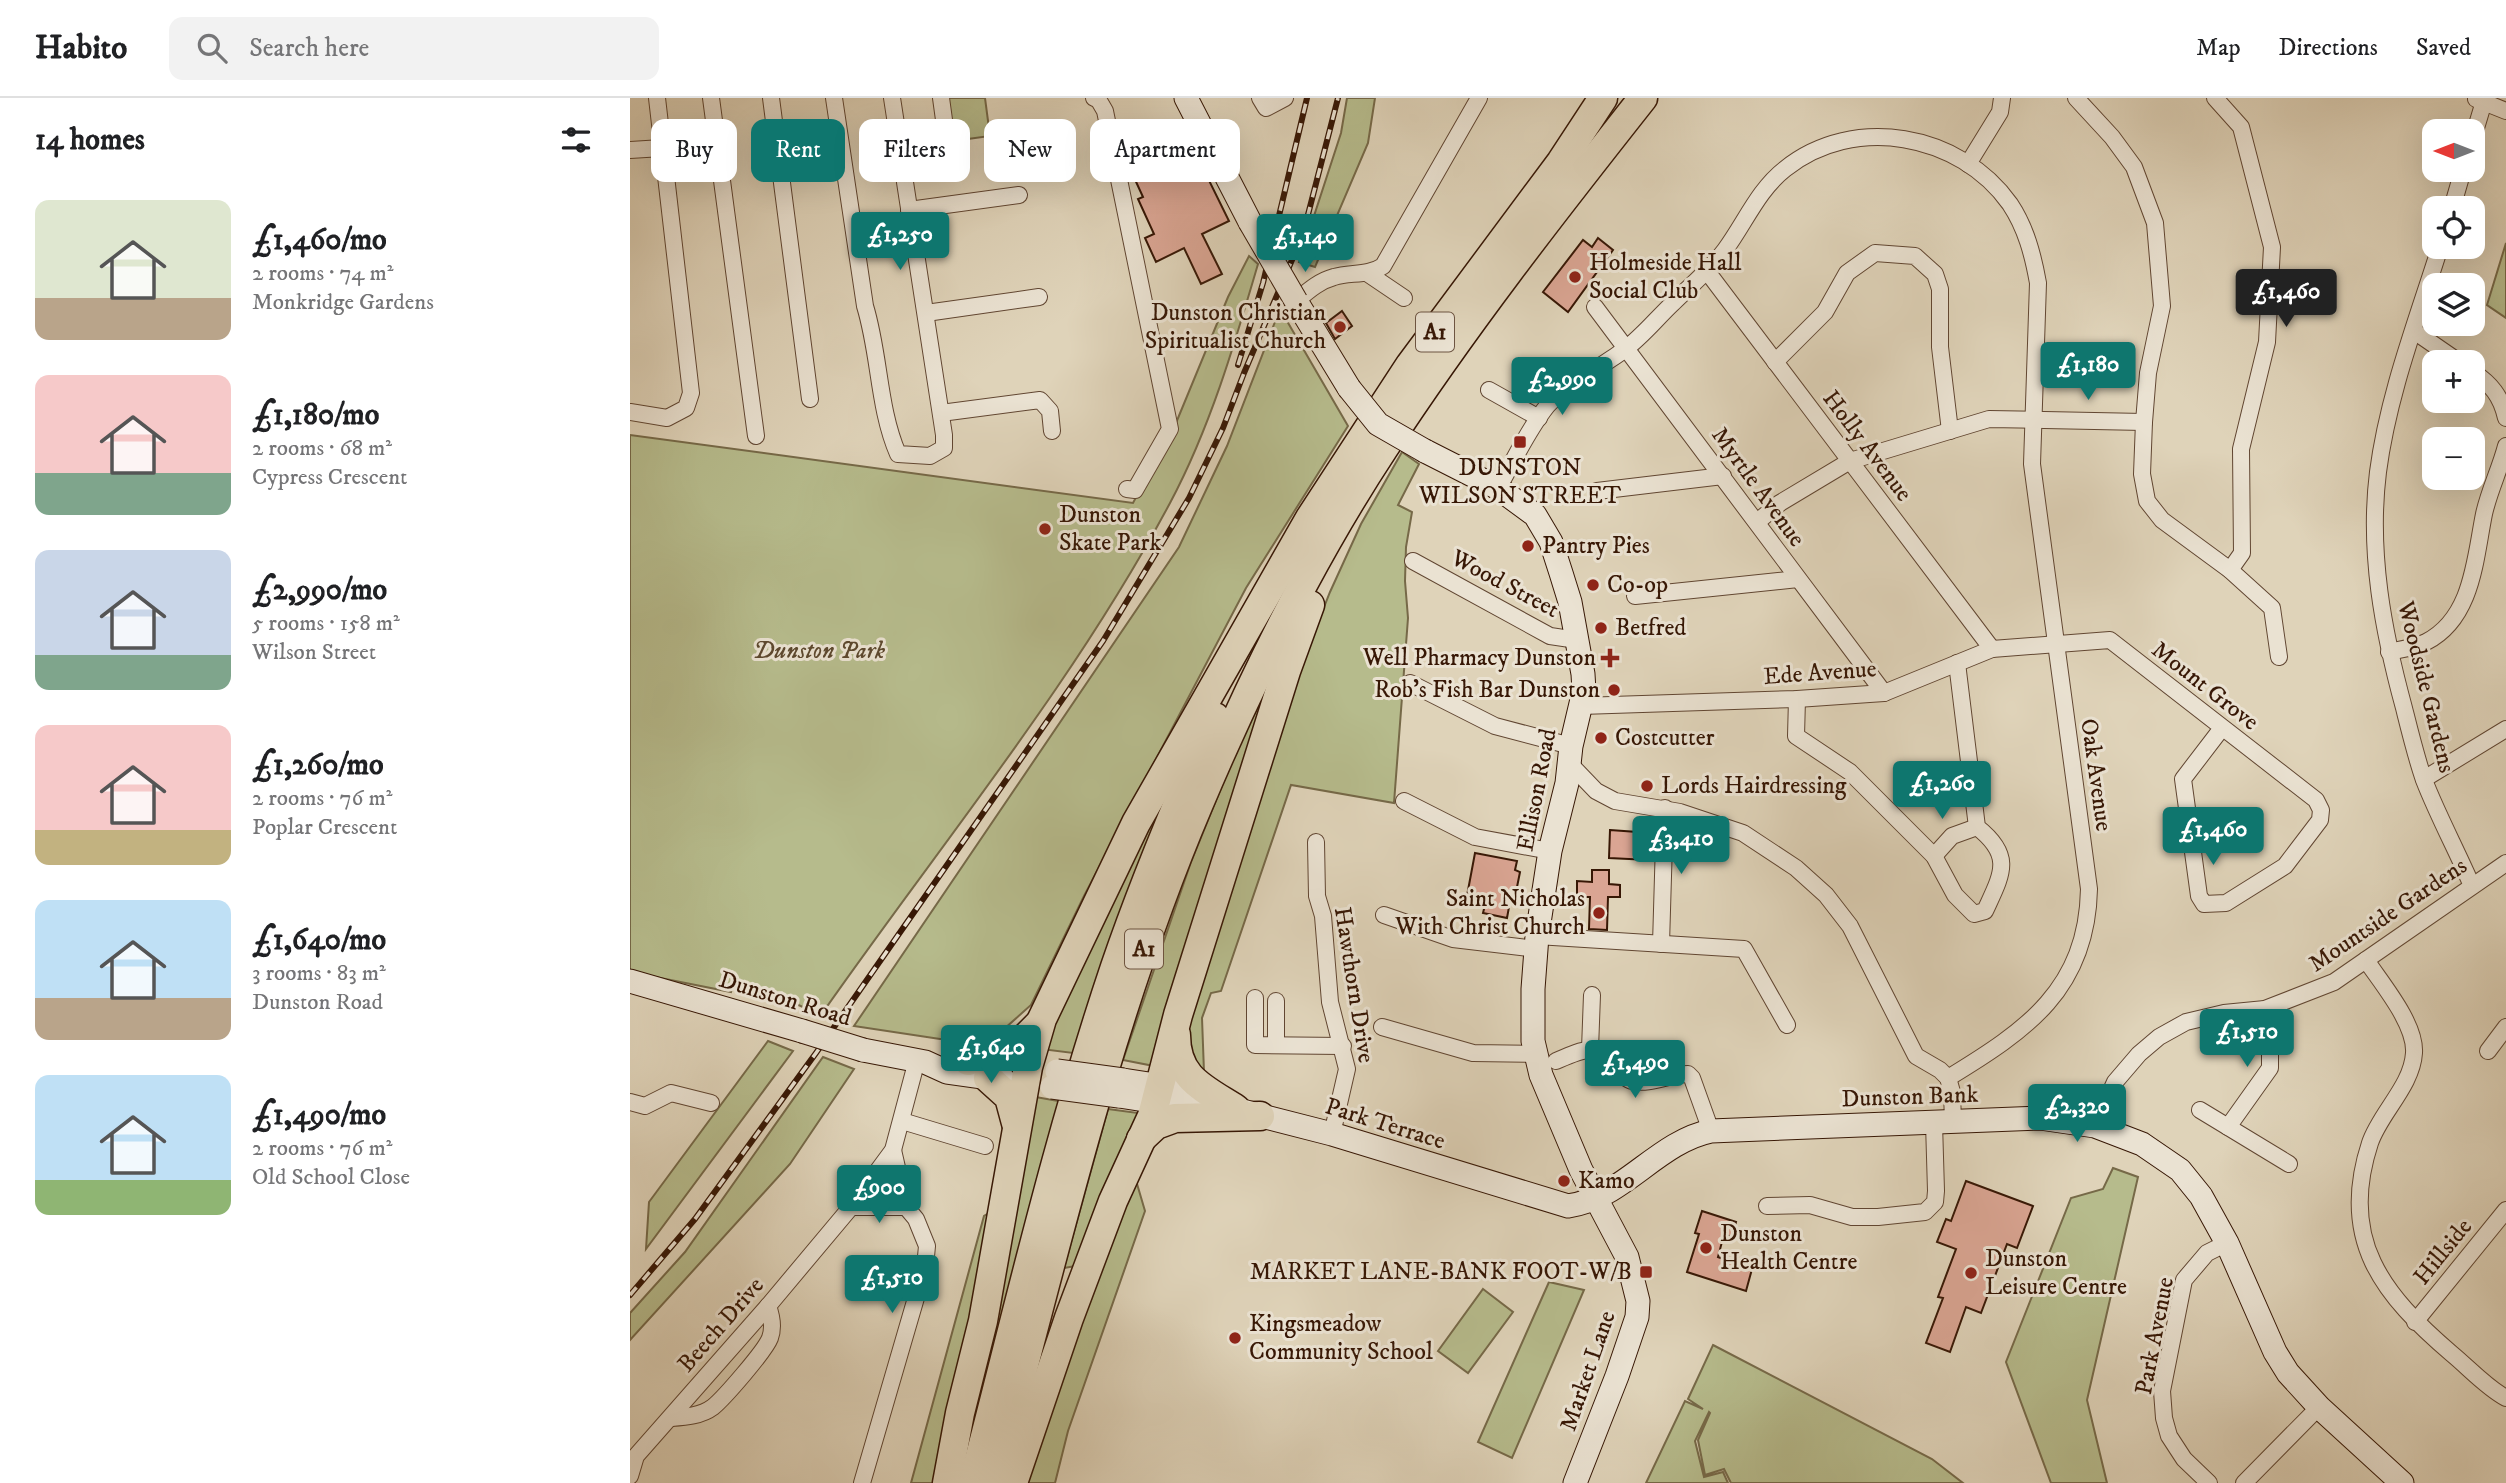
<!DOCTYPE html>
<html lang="en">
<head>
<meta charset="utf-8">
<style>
  :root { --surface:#fff; --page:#f2f2f2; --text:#202124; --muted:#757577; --line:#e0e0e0; --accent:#0f766e }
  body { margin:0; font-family:"IM FELL DW Pica",serif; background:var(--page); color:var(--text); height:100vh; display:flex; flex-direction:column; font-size:26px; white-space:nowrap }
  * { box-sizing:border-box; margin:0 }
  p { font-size:23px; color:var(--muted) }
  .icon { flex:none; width:38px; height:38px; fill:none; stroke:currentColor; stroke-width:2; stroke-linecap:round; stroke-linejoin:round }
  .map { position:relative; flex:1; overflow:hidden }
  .sheet { display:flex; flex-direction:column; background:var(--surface); width:630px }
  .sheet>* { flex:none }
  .hud { position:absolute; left:21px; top:21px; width:665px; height:63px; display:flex; gap:14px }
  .needle { width:46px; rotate:270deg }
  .buttons { position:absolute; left:1792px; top:21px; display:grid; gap:14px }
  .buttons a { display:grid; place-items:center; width:63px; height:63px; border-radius:14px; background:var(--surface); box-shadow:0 7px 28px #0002; font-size:35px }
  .price { position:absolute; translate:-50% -60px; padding:0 16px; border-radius:7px; background:var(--accent); color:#fff; font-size:23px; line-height:46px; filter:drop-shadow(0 2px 4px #0008) }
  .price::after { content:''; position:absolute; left:50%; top:42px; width:21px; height:16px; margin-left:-10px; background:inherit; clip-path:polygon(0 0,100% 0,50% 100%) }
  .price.active { background:#222; color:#fff }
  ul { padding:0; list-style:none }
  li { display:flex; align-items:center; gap:21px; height:175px; padding:0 35px }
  li span { display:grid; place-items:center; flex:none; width:196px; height:140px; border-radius:14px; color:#555 }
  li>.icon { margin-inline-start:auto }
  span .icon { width:84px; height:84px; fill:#fffc; stroke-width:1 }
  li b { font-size:30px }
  h2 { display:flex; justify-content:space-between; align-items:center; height:84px; padding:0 35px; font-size:30px }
  .pill { padding:0 24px; border-radius:14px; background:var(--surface); box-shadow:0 7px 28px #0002; font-size:24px; line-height:63px }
  .pill.active { background:var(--accent); color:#fff }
  header { display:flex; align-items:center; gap:42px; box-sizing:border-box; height:98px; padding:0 35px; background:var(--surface); border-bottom:2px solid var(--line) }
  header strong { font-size:33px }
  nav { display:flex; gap:38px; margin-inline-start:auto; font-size:24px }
  .search { width:490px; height:63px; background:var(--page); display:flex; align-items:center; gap:18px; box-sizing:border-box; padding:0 24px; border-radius:14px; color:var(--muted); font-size:26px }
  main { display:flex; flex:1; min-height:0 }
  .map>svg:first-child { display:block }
  .green { fill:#b6bb8c; stroke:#766948; stroke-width:2 }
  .building { fill:#daa593; stroke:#371705; stroke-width:2 }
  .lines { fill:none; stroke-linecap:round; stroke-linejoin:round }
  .street-casing { stroke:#614632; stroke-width:18 }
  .secondary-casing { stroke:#371705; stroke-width:25 }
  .highway-casing { stroke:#371705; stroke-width:31 }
  .street { stroke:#eae2d2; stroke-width:16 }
  .secondary { stroke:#eae2d2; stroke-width:23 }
  .highway { stroke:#dfd3b9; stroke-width:28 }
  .rail-casing { stroke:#371705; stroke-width:6 }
  .rail { stroke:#eae2d2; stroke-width:3.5; stroke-dasharray:10; stroke-linecap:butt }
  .secondary-bridge-casing { stroke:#371705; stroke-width:25; stroke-linecap:butt }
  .secondary-bridge { stroke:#eae2d2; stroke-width:23 }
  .poi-dot { fill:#8f2418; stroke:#eae2d2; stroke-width:2.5 }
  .labels { text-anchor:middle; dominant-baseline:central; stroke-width:6; stroke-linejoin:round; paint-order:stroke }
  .shield { fill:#eae2d2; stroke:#6d5442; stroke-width:2 }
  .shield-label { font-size:23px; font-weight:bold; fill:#371705 }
  .poi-label { font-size:24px; fill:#371705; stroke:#eae2d2; text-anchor:start }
  .street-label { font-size:24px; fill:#371705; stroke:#eae2d2 }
  .park-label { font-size:24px; font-style:italic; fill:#5d482e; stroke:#eae2d2 }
</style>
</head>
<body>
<header>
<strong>Habito</strong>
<div class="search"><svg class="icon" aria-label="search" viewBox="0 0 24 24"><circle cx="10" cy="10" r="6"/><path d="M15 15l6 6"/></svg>Search here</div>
<nav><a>Map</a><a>Directions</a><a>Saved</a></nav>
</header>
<main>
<section class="sheet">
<h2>14 homes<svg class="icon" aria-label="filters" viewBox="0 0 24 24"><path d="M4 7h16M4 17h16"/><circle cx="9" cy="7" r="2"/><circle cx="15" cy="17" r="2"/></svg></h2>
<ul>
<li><span style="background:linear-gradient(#dfe7d0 70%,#b9a48a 0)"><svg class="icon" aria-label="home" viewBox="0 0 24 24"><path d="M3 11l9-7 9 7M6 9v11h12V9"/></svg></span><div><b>£1,460/mo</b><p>2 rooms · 74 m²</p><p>Monkridge Gardens</p></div></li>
<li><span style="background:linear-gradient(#f6c9c9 70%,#7fa58c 0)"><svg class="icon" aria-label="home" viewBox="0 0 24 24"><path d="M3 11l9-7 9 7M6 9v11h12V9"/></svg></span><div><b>£1,180/mo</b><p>2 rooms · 68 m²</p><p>Cypress Crescent</p></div></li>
<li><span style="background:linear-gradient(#c9d6e8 75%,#7fa58c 0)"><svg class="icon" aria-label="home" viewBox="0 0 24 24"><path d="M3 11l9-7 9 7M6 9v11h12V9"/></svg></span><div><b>£2,990/mo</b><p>5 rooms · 158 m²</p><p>Wilson Street</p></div></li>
<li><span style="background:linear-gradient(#f6c9c9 75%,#c2b280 0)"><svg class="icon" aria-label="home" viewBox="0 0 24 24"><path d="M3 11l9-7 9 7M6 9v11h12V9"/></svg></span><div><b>£1,260/mo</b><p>2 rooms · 76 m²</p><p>Poplar Crescent</p></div></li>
<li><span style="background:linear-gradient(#bfe0f5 70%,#b9a48a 0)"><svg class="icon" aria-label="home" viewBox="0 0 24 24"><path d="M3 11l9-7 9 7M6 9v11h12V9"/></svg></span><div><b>£1,640/mo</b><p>3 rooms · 83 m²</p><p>Dunston Road</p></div></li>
<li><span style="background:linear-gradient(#bfe0f5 75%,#8fb573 0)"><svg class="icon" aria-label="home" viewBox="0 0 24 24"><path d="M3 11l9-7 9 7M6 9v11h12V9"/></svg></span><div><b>£1,490/mo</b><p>2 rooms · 76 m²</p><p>Old School Close</p></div></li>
</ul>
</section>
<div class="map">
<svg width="1876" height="1385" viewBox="0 0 1876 1385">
  <rect width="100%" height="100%" fill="#dfd3b9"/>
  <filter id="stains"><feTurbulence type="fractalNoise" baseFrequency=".00286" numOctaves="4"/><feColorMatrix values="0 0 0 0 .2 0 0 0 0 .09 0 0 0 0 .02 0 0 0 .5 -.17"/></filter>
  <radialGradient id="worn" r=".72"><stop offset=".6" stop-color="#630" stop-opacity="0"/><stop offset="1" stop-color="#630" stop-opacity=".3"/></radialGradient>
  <g class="green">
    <polygon points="318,0 355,0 360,38 323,43"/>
    <polygon points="717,0 745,0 738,45 685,169 669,164 711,35"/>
    <polygon points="1876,145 1876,220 1857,207"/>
    <path d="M619 158 628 166C604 248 580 330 540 405 443 587 309 748 191 917L139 894 104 883 101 894 0 874V337L503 405 546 325 598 199Z"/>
    <polygon points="650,211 718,328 616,490 454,798 401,907 365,939 310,941 224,928 549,449 597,348"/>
    <polygon points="772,354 789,366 768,407 782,414 776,449 775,483 778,520 764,705 661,687 591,893 581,895 572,920 574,974 552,946 674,560 700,494 731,426"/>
    <polygon points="632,589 642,591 524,968 493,962 561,764"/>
    <polygon points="554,651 451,956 411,951"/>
    <polygon points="138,943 163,953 16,1151 19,1104"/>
    <polygon points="193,959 224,971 160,1066 0,1242 0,1215 55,1154"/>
    <polygon points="400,998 434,1004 333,1385 324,1385"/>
    <polygon points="478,1011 508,1015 451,1167 434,1170"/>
    <polygon points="1483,1070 1508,1079 1457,1302 1477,1385 1421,1385 1376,1264 1441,1100 1473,1091"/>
    <polygon points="505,1079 515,1113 438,1333 425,1385 393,1385"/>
    <polygon points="361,1114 306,1385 281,1385 354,1118"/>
    <polygon points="919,1184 954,1192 882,1360 848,1344"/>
    <polygon points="853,1191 883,1214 838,1275 808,1253"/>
    <polygon points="1083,1247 1302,1361 1333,1385 1101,1385 1094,1371 1075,1377 1068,1342 1080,1315 1079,1314 1065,1343 1074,1379 1093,1374 1098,1385 1016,1385 1055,1303 1073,1311 1058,1301"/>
  </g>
  <g class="building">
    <polygon points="534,47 537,55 553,48 560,64 568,60 599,123 572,136 592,176 571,186 554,150 526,164 515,140 524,136 508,101 513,99 502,75 516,69 511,58"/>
    <polygon points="968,140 983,152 938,214 913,194 953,142 962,149"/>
    <polygon points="712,213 722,228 705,241 696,225"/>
    <polygon points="980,732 1021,735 1019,762 979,760"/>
    <polygon points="845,755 887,763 885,772 890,774 885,799 881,798 877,820 853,815 855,807 836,803"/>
    <polygon points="962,772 979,772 979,786 990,787 990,799 978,799 977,832 959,831 960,799 947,799 947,783 962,784"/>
    <polygon points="1336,1083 1403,1108 1387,1150 1377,1146 1351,1215 1336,1209 1320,1254 1296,1245 1313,1200 1308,1199 1326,1151 1307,1144 1316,1121 1321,1123"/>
    <polygon points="1072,1113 1106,1124 1102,1139 1094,1136 1088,1159 1122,1171 1116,1193 1057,1174 1069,1136 1065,1135"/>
  </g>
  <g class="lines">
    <g class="street-casing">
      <g id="street">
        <polyline points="81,0 126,338"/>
        <polyline points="141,0 180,301"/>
        <path d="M204 0 235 208C250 257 248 310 268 356L300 358 314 350V337L262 0"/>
        <polyline points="311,0 318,51"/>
        <polyline points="464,0 468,1 475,13 540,331 505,392 497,391"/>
        <polyline points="630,0 636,10 655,0"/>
        <polyline points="1446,0 1482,39 1504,69 1525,125 1532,208 1518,275 1514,324 1512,376 1517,403 1532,422 1600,472 1642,510 1649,559"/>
        <polyline points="1585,0 1611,29 1642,149 1637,244 1611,351 1612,455 1600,472"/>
        <polyline points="1846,1 1876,13"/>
        <polyline points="1843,40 1855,0"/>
        <polyline points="46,48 87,42"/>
        <polyline points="0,52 32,50"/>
        <polyline points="1338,66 1370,14 1372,0"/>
        <polyline points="1822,110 1833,72"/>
        <polyline points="279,112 389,97"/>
        <path d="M1810 149C1787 222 1758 297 1748 374 1738 454 1753 533 1774 610 1780 634 1786 659 1794 682 1808 718 1827 753 1842 788"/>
        <polyline points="1076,172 1362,551"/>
        <polyline points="737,175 774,200"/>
        <path d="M666 203C678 193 689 183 704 179 720 174 738 178 753 168L849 0"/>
        <polyline points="965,209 1254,595"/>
        <polyline points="296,215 409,199"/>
        <polyline points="1784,233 1829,264"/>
        <polyline points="1145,264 1195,214 1217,175 1245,155 1285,158 1305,176 1310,191 1310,249 1320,333"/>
        <path d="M1843 274C1861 286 1871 298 1876 320"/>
        <polyline points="859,292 909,320"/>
        <polyline points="0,314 37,320 56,310 61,295 27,0"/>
        <polyline points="311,315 410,302 420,313 422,333"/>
        <path d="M868 390C884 363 897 333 917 308 929 293 975 266 994 252 1012 239 1027 220 1043 205 1060 188 1081 171 1095 152 1115 125 1128 92 1155 71 1223 16 1330 35 1380 106 1396 130 1403 157 1408 185L1402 366 1459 791C1457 891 1397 932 1318 980"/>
        <polyline points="967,393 1093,378"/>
        <polyline points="1127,424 1150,405 1220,363 1359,321 1514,324"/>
        <polyline points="783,463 920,538 947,542"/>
        <polyline points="1005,498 1168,481"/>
        <path d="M1759 554C1771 551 1785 550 1796 544 1843 520 1845 460 1854 416 1859 393 1870 371 1876 348"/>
        <polyline points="780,585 865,628 941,648"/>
        <path d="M1167 601 1166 638 1220 674 1304 758 1325 797 1344 816 1355 813C1372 776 1384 758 1347 729L1327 565"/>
        <polyline points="951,608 1167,601 1254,595 1362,551 1480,542 1686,702 1691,712 1690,722 1655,768 1596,805 1574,806 1569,798 1553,681 1592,630"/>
        <polyline points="940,666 966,693 985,703 1050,714 1113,735 1166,770 1196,797 1220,828 1286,958 1310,972 1318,980 1322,994 1323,1024"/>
        <polyline points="1794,681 1876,631"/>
        <polyline points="774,703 845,739 920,753"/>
        <polyline points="686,744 687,798 693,818 700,904 717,971 702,1036"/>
        <polyline points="1304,758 1322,738 1347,729"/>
        <polyline points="754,817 823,841 906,851"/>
        <polyline points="907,838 1114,851 1157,927"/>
        <polyline points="1031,846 1035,710"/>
        <path d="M1736 862C1752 886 1786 926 1784 955 1782 988 1750 1015 1740 1045 1708 1142 1753 1197 1822 1256 1839 1270 1857 1290 1876 1300"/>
        <polyline points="625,900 625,947 713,948"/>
        <polyline points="752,929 843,955 905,956"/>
        <polyline points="646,947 646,903"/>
        <polyline points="960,951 962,897"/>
        <polyline points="1858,953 1876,929"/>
        <path d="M926 963C949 953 973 941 989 968 993 975 995 982 1003 983 1020 987 1040 976 1058 976L1062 980 1081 1033"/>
        <polyline points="0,1004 15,1008 41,995 81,1005"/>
        <polyline points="1570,1012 1659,1066"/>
        <polyline points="272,1023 355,1048"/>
        <polyline points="1465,1028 1485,984 1509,956 1529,939 1556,924 1594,915 1635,911 1704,884 1876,765"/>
        <polyline points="1598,1029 1640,970 1640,943 1635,911"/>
        <polyline points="1137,1108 1180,1107 1222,1119 1248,1119 1295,1114 1305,1104 1306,1093 1304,1025"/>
        <polyline points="221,1109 276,1109"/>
        <polyline points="1785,1224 1876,1112"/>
        <path d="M41 1320C55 1319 71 1318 83 1309 94 1300 135 1253 140 1240 144 1229 142 1219 138 1208"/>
        <polyline points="0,1378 6,1358 138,1208 221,1109 263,1052 287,962"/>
        <polyline points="232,1385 295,1169 297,1148 286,1121 276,1109 263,1052"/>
        <polyline points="1579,1385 1554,1361 1539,1338 1534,1320 1532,1293 1554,1182 1577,1155 1597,1145"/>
        <polyline points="1614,1385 1689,1309"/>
      </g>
    </g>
    <g class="secondary-casing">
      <g id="secondary">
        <polyline points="556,0 620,124"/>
        <polyline points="666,203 719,290"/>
        <polyline points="795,353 868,390 905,417 921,444 931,475 940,504 953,576 954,593 941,648 937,685 920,753 907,838 903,891 903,943 911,977 951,1072 997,1159 1008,1203 1007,1219 987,1278 945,1385"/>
        <polyline points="0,883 172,933"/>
        <polyline points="233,952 295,964 317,974 374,982"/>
        <polyline points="493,982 545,990"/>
        <path d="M489 998 540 1006 566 1001 702 1036 938 1108C992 1101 1027 1044 1081 1033L1410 1020 1465 1028 1512 1046 1550 1072 1571 1098 1597 1145 1645 1254 1658 1275 1689 1309 1772 1385"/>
      </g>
    </g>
    <g class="highway-casing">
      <g id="highway">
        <path d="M546 937C546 980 573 990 606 1011"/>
        <polyline points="338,963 386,949 408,927"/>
        <polyline points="358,980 379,999 386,1025"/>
        <polyline points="511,1041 526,1027 545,1020 630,1018"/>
        <polyline points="317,1385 330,1315 353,1223 398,969 412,921 506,725 680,420 780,267 931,64 973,0"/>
        <path d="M343 1385C388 1213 428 1038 485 869 514 784 549 701 585 619"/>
        <path d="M363 1385C424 1158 476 925 568 708 620 585 680 462 754 350 833 229 923 114 1013 0"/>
        <polyline points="383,1385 439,1220 483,1103 522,1018 548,917 656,573 680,507"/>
      </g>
    </g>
    <use href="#street" class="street"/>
    <use href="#secondary" class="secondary"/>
    <use href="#highway" class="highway"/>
    <g class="rail-casing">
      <g id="rail">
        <polyline points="608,267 633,185 677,0"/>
        <polyline points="0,1197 65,1121 186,955 473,543 559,400 593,330 614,275 673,136 708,0"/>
      </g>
    </g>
    <use href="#rail" class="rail"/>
    <g class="secondary-bridge-casing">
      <g id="secondary-bridge">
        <polyline points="620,124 666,203"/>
        <polyline points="719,290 748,326 795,353"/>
        <polyline points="172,933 233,952"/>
        <polyline points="427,973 493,982"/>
        <polyline points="422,989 489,998"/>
      </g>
    </g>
    <use href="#secondary-bridge" class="secondary-bridge"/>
  </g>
  <g class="poi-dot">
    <circle cx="945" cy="179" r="7"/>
    <circle cx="710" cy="229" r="7"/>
    <rect x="883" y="337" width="14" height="14" rx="3.5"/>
    <circle cx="415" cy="431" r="7"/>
    <circle cx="898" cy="448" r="7"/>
    <circle cx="963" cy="487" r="7"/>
    <circle cx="971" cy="530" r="7"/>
    <path d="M976.5 549.5h7v7h7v7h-7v7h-7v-7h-7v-7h7z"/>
    <circle cx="984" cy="592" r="7"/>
    <circle cx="971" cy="640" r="7"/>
    <circle cx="1017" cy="688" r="7"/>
    <circle cx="969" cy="815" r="7"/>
    <circle cx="934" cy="1083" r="7"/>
    <circle cx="1076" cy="1150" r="7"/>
    <rect x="1009" y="1167" width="14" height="14" rx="3.5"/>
    <circle cx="1341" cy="1175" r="7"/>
    <circle cx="605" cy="1240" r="7"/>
  </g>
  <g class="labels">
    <g class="shield">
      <rect x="786" y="214.5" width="38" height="39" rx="5"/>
      <rect x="495" y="831.5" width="38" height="39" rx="5"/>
    </g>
    <g class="shield-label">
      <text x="805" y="234">A1</text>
      <text x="514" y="851">A1</text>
    </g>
    <g class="poi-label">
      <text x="959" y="165">Holmeside Hall<tspan x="959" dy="28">Social Club</tspan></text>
      <text x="696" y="215" text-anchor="end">Dunston Christian<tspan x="696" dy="28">Spiritualist Church</tspan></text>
      <text x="890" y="370" text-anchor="middle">DUNSTON<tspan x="890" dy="28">WILSON STREET</tspan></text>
      <text x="429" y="417">Dunston<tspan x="429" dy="28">Skate Park</tspan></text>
      <text x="912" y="448">Pantry Pies</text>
      <text x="977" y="487">Co-op</text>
      <text x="985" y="530">Betfred</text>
      <text x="966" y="560" text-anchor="end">Well Pharmacy Dunston</text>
      <text x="970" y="592" text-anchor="end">Rob’s Fish Bar Dunston</text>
      <text x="985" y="640">Costcutter</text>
      <text x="1031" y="688">Lords Hairdressing</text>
      <text x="955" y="801" text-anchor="end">Saint Nicholas<tspan x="955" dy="28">With Christ Church</tspan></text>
      <text x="948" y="1083">Kamo</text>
      <text x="1090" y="1136">Dunston<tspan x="1090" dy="28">Health Centre</tspan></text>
      <text x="1355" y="1161">Dunston<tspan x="1355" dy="28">Leisure Centre</tspan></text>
      <text x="1002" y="1174" text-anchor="end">MARKET LANE-BANK FOOT-W/B</text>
      <text x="619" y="1226">Kingsmeadow<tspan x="619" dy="28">Community School</tspan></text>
    </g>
    <g class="street-label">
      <text transform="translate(1237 348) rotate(53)">Holly Avenue</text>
      <text transform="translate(1128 389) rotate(54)">Myrtle Avenue</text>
      <text transform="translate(875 486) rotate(28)">Wood Street</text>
      <text transform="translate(1190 575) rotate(-4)">Ede Avenue</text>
      <text transform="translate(1575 588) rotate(38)">Mount Grove</text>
      <text transform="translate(1796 589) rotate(76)">Woodside Gardens</text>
      <text transform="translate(1466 677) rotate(82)">Oak Avenue</text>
      <text transform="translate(907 692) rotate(-79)">Ellison Road</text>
      <text transform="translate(1758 817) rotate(-34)">Mountside Gardens</text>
      <text transform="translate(724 887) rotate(81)">Hawthorn Drive</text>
      <text transform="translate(155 901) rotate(17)">Dunston Road</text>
      <text transform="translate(1280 999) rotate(-2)">Dunston Bank</text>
      <text transform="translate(755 1026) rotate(17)">Park Terrace</text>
      <text transform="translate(1813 1154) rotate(-51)">Hillside</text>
      <text transform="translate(91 1227) rotate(-49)">Beech Drive</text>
      <text transform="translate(1525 1238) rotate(-79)">Park Avenue</text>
      <text transform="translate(958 1273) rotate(-71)">Market Lane</text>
    </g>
    <g class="park-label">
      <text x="189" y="553">Dunston Park</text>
    </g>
  </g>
  <rect width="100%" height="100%" filter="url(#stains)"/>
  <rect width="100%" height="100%" fill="url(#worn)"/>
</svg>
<div class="buttons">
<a><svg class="needle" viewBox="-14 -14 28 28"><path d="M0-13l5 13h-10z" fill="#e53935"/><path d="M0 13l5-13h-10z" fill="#757577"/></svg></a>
<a><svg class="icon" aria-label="locate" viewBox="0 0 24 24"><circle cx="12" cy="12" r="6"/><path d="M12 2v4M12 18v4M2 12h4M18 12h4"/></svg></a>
<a><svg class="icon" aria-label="layers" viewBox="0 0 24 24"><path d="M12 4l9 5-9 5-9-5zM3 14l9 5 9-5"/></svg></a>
<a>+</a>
<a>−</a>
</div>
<b class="price" style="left:270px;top:174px">£1,250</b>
<b class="price" style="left:675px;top:176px">£1,140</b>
<b class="price active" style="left:1656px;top:231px">£1,460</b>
<b class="price" style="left:1458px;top:304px">£1,180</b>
<b class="price" style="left:932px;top:319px">£2,990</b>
<b class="price" style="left:1312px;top:723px">£1,260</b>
<b class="price" style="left:1583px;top:769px">£1,460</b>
<b class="price" style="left:1051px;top:778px">£3,410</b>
<b class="price" style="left:1617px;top:971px">£1,510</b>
<b class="price" style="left:361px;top:987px">£1,640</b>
<b class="price" style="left:1005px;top:1002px">£1,490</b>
<b class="price" style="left:1447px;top:1046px">£2,320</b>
<b class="price" style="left:249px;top:1127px">£900</b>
<b class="price" style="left:262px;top:1217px">£1,510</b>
<div class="hud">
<a class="pill">Buy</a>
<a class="pill active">Rent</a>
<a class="pill">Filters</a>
<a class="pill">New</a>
<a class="pill">Apartment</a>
</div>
</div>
</main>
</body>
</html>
